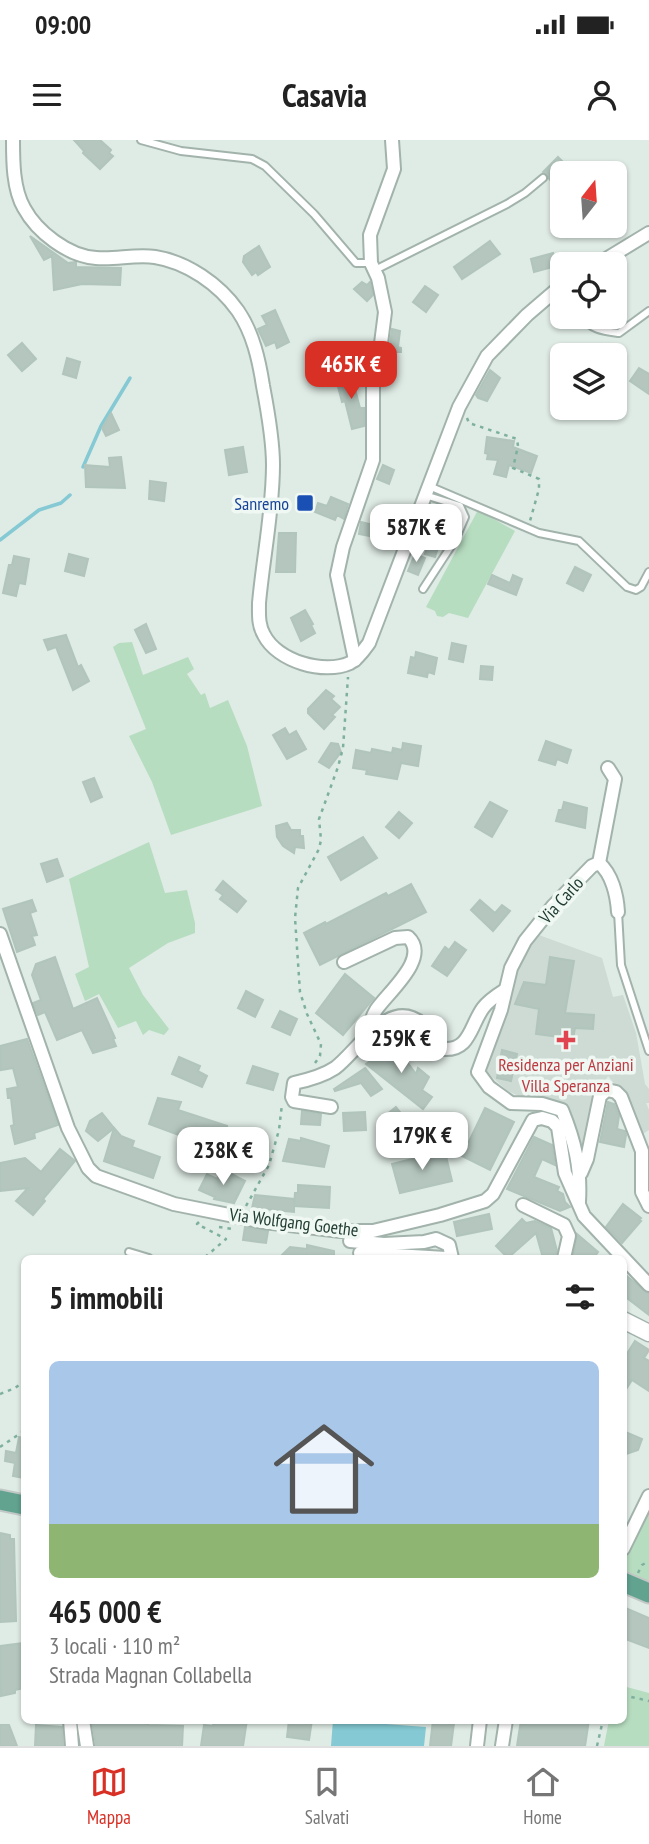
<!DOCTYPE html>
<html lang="it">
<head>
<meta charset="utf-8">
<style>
  :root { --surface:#fff; --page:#f6f6f6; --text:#222; --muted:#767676; --line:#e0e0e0; --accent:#d93025 }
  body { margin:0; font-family:"PT Sans Narrow",sans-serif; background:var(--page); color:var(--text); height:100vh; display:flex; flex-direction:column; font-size:26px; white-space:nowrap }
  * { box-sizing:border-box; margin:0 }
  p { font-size:23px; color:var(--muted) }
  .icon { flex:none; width:38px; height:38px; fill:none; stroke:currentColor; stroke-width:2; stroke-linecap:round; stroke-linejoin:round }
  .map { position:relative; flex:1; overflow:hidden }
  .drawer { position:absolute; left:21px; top:1115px; width:606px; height:469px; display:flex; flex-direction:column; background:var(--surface); border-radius:10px; box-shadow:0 2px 5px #0004 }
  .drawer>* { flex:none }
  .needle { width:46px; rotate:17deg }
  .buttons { position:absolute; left:550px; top:21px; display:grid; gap:14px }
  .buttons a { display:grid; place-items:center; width:77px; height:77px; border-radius:10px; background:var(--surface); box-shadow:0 2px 5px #0004; font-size:35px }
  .price { position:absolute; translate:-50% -60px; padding:0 16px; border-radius:14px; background:#fff; color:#222; font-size:23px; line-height:46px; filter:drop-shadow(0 2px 4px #0008) }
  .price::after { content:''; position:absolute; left:50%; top:42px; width:21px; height:16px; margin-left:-10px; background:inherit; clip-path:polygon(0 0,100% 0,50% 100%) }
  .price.active { background:var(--accent); color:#fff }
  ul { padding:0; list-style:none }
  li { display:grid; align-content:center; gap:14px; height:371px; padding:0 28px }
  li+li { border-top:2px solid var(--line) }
  li span { display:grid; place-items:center; height:217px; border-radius:10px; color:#555 }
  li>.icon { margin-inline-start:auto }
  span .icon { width:126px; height:126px; fill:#fffc; stroke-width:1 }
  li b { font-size:30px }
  h2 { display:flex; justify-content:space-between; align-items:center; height:84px; padding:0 28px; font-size:30px }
  .status { display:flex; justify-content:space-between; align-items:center; height:49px; padding:0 35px; background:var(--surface); direction:ltr }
  .status svg { height:19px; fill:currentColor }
  header { display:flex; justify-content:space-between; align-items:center; height:91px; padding:0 28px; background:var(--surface); font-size:32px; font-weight:800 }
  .tab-bar { display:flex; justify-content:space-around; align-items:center; height:98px; border-top:2px solid var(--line); background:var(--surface); font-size:19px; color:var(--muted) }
  .tab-bar a { display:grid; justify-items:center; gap:4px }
  .tab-bar .active { color:var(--accent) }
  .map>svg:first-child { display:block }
  .built { fill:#cddbd4 }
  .green { fill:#b7ddc0 }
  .water { fill:#84c9d3 }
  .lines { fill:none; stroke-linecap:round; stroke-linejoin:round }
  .stream { stroke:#84c9d3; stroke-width:3.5 }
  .building { fill:#b4c6be; stroke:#b1c5bc; stroke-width:2 }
  .service-casing { stroke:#a2b3ac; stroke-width:10 }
  .minor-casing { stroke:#a2b3ac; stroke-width:16 }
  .tertiary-casing { stroke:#a2b3ac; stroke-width:19 }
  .primary-casing { stroke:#c1c8c6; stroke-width:23 }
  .path { stroke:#7eb09f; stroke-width:2.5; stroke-dasharray:3.5 5; stroke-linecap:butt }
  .service { stroke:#fff; stroke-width:6 }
  .minor { stroke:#fff; stroke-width:12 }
  .tertiary { stroke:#fff; stroke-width:16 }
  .primary { stroke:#62a390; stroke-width:19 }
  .transit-dot { fill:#1a4fb4; stroke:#f0f8f3; stroke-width:2.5 }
  .health-dot { fill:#e0444e; stroke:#f0f8f3; stroke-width:2.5 }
  .labels { text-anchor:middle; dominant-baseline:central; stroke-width:7; stroke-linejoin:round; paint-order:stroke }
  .transit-label { font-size:18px; fill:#164399; stroke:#f0f8f3; text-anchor:end }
  .street-label { font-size:18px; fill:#203c33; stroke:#f0f8f3 }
  .health-label { font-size:18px; fill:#be3a42; stroke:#f0f8f3 }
</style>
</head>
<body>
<div class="status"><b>09:00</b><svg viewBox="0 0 49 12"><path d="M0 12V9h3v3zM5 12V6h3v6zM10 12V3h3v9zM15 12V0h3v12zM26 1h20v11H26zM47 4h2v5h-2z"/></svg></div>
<header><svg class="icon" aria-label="menu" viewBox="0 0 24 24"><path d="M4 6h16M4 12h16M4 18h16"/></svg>Casavia<svg class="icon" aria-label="person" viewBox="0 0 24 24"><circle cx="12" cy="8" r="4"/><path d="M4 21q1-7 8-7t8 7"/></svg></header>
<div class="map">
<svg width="649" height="1606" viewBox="0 0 649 1606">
  <rect width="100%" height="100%" fill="#dfebe5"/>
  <polygon class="built" points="536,794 602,818 613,857 623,855 636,893 645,944 649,949 649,963 646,963 649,970 649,990 641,995 623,954 608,936 595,959 584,1007 580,1007 572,975 565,965 523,958 508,951 486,932 484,928 515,830"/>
  <g class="green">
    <polygon points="478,370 515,391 468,478 449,473 443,477 437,476 435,471 426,467"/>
    <polygon points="132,502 143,535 188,517 194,529 187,534 201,555 205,553 210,568 228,560 247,606 262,666 171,695 152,642 129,596 146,589 113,507 119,503"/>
    <polygon points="149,702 165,753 187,750 195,783 195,793 168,803 129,828 143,855 169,889 164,895 149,890 143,895 136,881 118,888 99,854 85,861 75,834 89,827 69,739"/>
    <polygon points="649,1369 649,1442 623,1432 623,1423"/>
    <polygon points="623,1546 649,1553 649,1606 604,1606 609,1580 623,1580"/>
  </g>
  <polygon class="water" points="333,1580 426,1587 424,1606 331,1606"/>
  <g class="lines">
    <g class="stream">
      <polyline points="83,327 101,286 130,238"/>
      <polyline points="0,400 39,370 61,363 70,355"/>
    </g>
  </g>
  <g class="building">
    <polygon points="74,0 100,0 111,10 109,13 113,16 100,29 83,13 84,11"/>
    <polygon points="558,17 570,29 562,33 562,37 554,44 543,32"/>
    <polygon points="30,96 68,123 76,122 76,127 121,128 120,145 82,144 54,150 52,116 44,120"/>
    <polygon points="490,101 500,114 462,139 454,127"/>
    <polygon points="259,106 270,127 258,135 256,132 252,135 243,122 244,116"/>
    <polygon points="553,113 556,126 534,132 531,119"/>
    <polygon points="362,142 367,145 370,142 373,155 367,161 354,149"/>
    <polygon points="425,146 438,155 426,172 413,162"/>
    <polygon points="275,170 289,202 277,208 275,202 266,206 258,189 267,185 262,176"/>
    <polygon points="392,189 400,191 398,207 401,208 401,212 389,212"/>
    <polygon points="22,203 36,219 22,231 8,215"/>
    <polygon points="67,218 80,222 76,238 63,234"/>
    <polygon points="639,228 649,234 649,254 630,241"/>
    <polygon points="490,230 500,238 487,261 478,258 476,255"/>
    <polygon points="351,234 360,268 364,268 364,286 352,289 345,261 342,262 336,239"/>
    <polygon points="111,273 119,290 106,296 102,288"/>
    <polygon points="487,297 514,301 513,307 537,316 531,333 509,325 506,337 494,334 498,320 487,319 488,314 485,313"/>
    <polygon points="243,307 247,332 229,335 225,310"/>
    <polygon points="121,317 125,348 86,347 85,325 110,327 109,318"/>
    <polygon points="383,325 394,330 389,344 377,339"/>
    <polygon points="150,341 166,343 164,361 149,359"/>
    <polygon points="331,357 348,364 344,379 337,375 335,380 315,372 318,363 327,366"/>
    <polygon points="441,366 452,370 442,402 440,401 435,417 425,414"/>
    <polygon points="361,382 377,386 375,397 359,394"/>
    <polygon points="279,393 296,393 295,432 276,432"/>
    <polygon points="69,414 88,419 84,436 65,431"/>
    <polygon points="415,414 425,418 418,435 408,431"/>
    <polygon points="14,416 29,419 25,444 19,443 16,456 3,453 9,425 12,425"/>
    <polygon points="575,427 591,435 583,451 567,443"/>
    <polygon points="492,435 510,443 513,435 522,439 516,455 488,444"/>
    <polygon points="305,470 313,484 311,485 315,493 301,501 291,478"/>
    <polygon points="146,484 156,509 146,513 135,490"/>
    <polygon points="66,495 78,527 81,525 89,541 73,550 56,507 48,510 44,500"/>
    <polygon points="452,503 466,506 463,522 449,519"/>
    <polygon points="416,512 437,518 434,534 428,532 427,537 408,533 411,517 415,518"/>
    <polygon points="481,526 493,527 492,540 480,539"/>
    <polygon points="326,550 334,556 331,559 340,567 332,575 335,577 324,589 308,573 308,569"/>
    <polygon points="285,588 289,595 296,591 306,609 287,619 273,595"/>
    <polygon points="546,601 571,610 567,623 557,619 555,625 539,620"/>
    <polygon points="331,603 338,604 341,612 329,628 319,622"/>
    <polygon points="403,603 421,606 418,626 401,623 397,639 366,634 367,630 353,628 356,610 371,613 372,609 392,613 393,608 402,610"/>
    <polygon points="94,638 102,657 91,662 83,642"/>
    <polygon points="490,662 507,671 492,697 475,687"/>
    <polygon points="564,662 587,668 585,688 556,681 559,670 562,670"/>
    <polygon points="399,672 412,683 399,698 386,687"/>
    <polygon points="287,683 291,690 300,690 300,696 303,696 304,708 295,707 294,713 283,706 277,697 276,686"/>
    <polygon points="363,697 377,718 341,740 328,717"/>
    <polygon points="57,719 63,736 47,742 41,724"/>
    <polygon points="223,741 246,761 237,772 220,759 223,755 216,750"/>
    <polygon points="411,744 426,772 320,825 304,793 325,782 326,784 386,753 388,756"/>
    <polygon points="32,760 36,771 30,773 37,795 32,796 35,805 17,812 3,769"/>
    <polygon points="480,760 495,773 502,765 510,771 493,791 471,770"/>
    <polygon points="455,802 466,810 447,836 432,826 445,807 449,810"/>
    <polygon points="55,817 73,869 97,858 115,898 113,899 116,906 93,913 82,890 57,900 45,872 38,875 33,863 41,860 32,835 36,824"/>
    <polygon points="550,817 574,821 565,873 594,875 593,889 575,888 573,899 536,894 539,869 515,864 524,842 546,845"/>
    <polygon points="345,834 374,858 343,895 316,873"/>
    <polygon points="246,851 263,860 255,877 238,868"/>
    <polygon points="280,871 297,879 290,895 272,887"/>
    <polygon points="27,899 58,985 34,993 35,998 15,1004 11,986 14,985 11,958 8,958 7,949 18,947 13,928 1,930 0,906"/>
    <polygon points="394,904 416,934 418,928 429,937 422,950 432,957 423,969 366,924"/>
    <polygon points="502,910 517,914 511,941 497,938"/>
    <polygon points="179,917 200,926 198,931 207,936 202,947 172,934"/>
    <polygon points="253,926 278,934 273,950 247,943"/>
    <polygon points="365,928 382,949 371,956 361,943 335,951 334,949"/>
    <polygon points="158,958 181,962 178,970 227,986 219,1010 149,984"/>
    <polygon points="608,962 614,964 619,976 617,989 625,991 626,995 624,1007 600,1002"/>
    <polygon points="396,967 410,985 402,992 401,991 394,996 392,993 386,998 381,979"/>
    <polygon points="485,968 514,982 490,1030 462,1016"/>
    <polygon points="302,971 321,974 320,985 301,984"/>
    <polygon points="365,972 366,990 344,991 343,973"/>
    <polygon points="102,973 114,988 98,1001 86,991 90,981"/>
    <polygon points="114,988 121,996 134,1001 132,1007 160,1017 153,1038 104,1021"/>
    <polygon points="534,997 552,1005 555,1025 542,1019 534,1037 559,1047 557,1051 563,1054 565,1062 570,1067 560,1071 507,1049"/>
    <polygon points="301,998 329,1006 324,1027 283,1021 289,999 301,1001"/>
    <polygon points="60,1009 75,1021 43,1059 45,1061 33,1075 16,1061 28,1048 0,1051 0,1023 25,1018 41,1032"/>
    <polygon points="440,1012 445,1012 452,1041 400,1053 392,1024"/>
    <polygon points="222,1029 245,1041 234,1063 214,1059 215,1057 199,1050 207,1034 217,1039"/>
    <polygon points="298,1045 330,1047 329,1068 294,1066 295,1053 298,1053"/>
    <polygon points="255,1055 294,1059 294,1072 252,1068"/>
    <polygon points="623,1064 641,1078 639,1080 641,1081 622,1103 606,1087"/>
    <polygon points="489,1074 492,1089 457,1096 454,1082"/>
    <polygon points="522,1079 526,1083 535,1081 551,1088 557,1111 555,1116 543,1118 536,1093 508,1118 496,1106"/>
    <polygon points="245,1087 268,1091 266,1103 243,1100"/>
    <polygon points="577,1094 598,1112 594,1118 573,1118"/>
    <polygon points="307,1105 334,1111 334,1118 279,1118 290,1107 307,1109"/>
    <polygon points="623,1133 649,1154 649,1175 623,1155"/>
    <polygon points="635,1201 649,1210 644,1218 649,1221 649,1251 632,1240 623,1254 623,1220"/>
    <polygon points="623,1291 642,1299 638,1310 623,1315"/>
    <polygon points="19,1297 24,1298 24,1338 13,1336 15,1323 5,1321 6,1311 16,1313"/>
    <polygon points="0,1393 10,1395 10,1399 14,1399 16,1481 0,1482"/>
    <polygon points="623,1467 649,1478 649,1508 623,1498"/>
    <polygon points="24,1503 24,1548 15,1550 15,1553 1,1556 0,1506"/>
    <polygon points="92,1580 149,1580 148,1585 183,1586 182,1606 96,1606"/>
    <polygon points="214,1580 247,1580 243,1606 201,1606 204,1585 213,1586"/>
    <polygon points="289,1580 312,1580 309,1600 287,1597"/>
    <polygon points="433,1580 454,1583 451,1606 430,1606"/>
    <polygon points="521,1580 589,1580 585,1606 517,1606"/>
    <polygon points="0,1585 9,1585 17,1606 0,1606"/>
    <polygon points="36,1585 62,1587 63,1606 35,1606"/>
  </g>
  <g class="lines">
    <g class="service-casing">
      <g id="service">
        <polyline points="141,0 181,11 252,19 265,26 314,74 356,123 371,123"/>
        <polyline points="614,127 616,115"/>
        <polyline points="375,130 507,64 525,53 543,38"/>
        <path d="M582 177C591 190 604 191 619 193L649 171"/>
        <polyline points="429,346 539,393 579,401 627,447 636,450 641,447 649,432"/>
        <polyline points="423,449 455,400 465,377 460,366 425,355"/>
        <polyline points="618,772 621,825 649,911"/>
        <polyline points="129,1112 149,1118"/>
      </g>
    </g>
    <g class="minor-casing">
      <g id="minor">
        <path d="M13 0C13 21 13 49 24 68 37 92 68 116 96 118 115 120 135 114 155 117 187 122 219 144 238 171 253 193 259 220 263 246 268 272 273 299 273 325 273 371 263 418 259 463 259 474 258 485 264 495 277 521 324 535 350 523 358 519 364 510 369 503L459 267 487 216 527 175 562 145"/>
        <polyline points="598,124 649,93"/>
        <polyline points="355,520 337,435 343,407 373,320 373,245 379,219 385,172 378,138 371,123 370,95 394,29 392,0"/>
        <polyline points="599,723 615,639 608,628"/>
        <polyline points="0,794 68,988 88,1028 96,1036 174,1064 264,1082 341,1091 373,1091 440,1075 485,1061 493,1054 533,980 542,978 552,981 558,987 565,1033 584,1076 649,1145"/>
        <path d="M344 822 395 798 408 797C431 818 387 853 376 870 371 878 369 888 367 896"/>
        <path d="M331 967 294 961 292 957 294 943C308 940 323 936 335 928 358 911 389 856 422 884 430 891 436 902 443 909 470 911 470 886 483 868 488 861 497 855 505 850"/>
        <polyline points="581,1033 587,1019 600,956 607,950 616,952 621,957 642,1011 642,1052 649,1066"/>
        <path d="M579 1062C581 1027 575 1002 562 970L542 964 511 963 489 947 478 932 501 870 511 828 525 801 553 766 592 726 599 723C612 734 617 755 618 772"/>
        <polyline points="523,1065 564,1085 569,1096 564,1118"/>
        <polyline points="350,1101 384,1104 424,1102 436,1099 449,1105 452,1118"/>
        <polyline points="360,1113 446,1118"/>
        <polyline points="623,1409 649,1356"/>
        <polyline points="70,1580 72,1606"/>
        <polyline points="83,1580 87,1606"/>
        <polyline points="477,1606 480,1580"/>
        <polyline points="502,1606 506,1580"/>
      </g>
    </g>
    <g class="tertiary-casing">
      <polyline id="tertiary" points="623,1180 649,1193"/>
    </g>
    <g class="primary-casing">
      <g id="primary">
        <polyline points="0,1360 24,1365"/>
        <polyline points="623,1442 649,1453"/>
      </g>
    </g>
    <g class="path">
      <polyline points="467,278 469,283 517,299 518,306 513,328 539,339 539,349 530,381"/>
      <polyline points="315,923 320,916 321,904 307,874 300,852 295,778 298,748 319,709 321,700 319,679 338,627 343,608 348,537"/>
      <polyline points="246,1066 269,1025 279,990 282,964"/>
      <polyline points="199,1082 197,1084 226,1099 204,1118"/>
      <polyline points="219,1087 233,1089"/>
      <polyline points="0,1254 15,1248 23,1242"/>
      <polyline points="0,1307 24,1291"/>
      <polyline points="638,1433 642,1425 649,1421"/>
      <polyline points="623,1555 649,1561"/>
      <polyline points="597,1606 603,1580"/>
    </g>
    <use href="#service" class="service"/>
    <use href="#minor" class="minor"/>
    <use href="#tertiary" class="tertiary"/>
    <use href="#primary" class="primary"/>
  </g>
  <rect class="transit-dot" x="296" y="354" width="18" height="18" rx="3.5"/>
  <path class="health-dot" d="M562.5 889.5h7v7h7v7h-7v7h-7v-7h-7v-7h7z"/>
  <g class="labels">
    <g class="transit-label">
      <text x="289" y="363">Sanremo</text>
    </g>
    <g class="street-label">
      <text transform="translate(561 760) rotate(-48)">Via Carlo</text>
      <text transform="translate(294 1082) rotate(7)">Via Wolfgang Goethe</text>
    </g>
    <g class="health-label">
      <text x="566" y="924">Residenza per Anziani<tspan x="566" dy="21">Villa Speranza</tspan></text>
    </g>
  </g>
</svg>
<div class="buttons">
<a><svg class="needle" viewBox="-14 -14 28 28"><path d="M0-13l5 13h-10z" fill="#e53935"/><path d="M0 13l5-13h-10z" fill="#767676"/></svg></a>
<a><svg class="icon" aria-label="locate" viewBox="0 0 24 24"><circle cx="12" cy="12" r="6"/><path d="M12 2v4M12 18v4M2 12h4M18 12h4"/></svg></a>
<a><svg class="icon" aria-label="layers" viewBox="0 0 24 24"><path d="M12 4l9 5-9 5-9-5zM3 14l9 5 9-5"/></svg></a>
</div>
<b class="price active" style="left:351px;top:261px">465K €</b>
<b class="price" style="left:416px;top:424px">587K €</b>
<b class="price" style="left:401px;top:935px">259K €</b>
<b class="price" style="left:422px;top:1032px">179K €</b>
<b class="price" style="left:223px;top:1047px">238K €</b>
<section class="drawer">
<h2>5 immobili<svg class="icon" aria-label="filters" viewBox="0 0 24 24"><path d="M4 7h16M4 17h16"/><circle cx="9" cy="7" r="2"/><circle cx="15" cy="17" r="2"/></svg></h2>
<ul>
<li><span style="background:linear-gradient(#a9c7e8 75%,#8fb573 0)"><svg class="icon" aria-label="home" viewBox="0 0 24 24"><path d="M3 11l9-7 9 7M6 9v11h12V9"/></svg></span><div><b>465 000 €</b><p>3 locali · 110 m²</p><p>Strada Magnan Collabella</p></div></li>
</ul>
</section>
</div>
<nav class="tab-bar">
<a class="active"><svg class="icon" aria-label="map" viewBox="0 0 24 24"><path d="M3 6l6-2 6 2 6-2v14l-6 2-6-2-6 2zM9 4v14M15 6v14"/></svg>Mappa</a>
<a><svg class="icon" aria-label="saved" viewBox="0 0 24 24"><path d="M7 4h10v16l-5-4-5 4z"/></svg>Salvati</a>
<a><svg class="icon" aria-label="home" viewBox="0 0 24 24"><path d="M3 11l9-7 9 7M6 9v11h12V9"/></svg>Home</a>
</nav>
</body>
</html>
